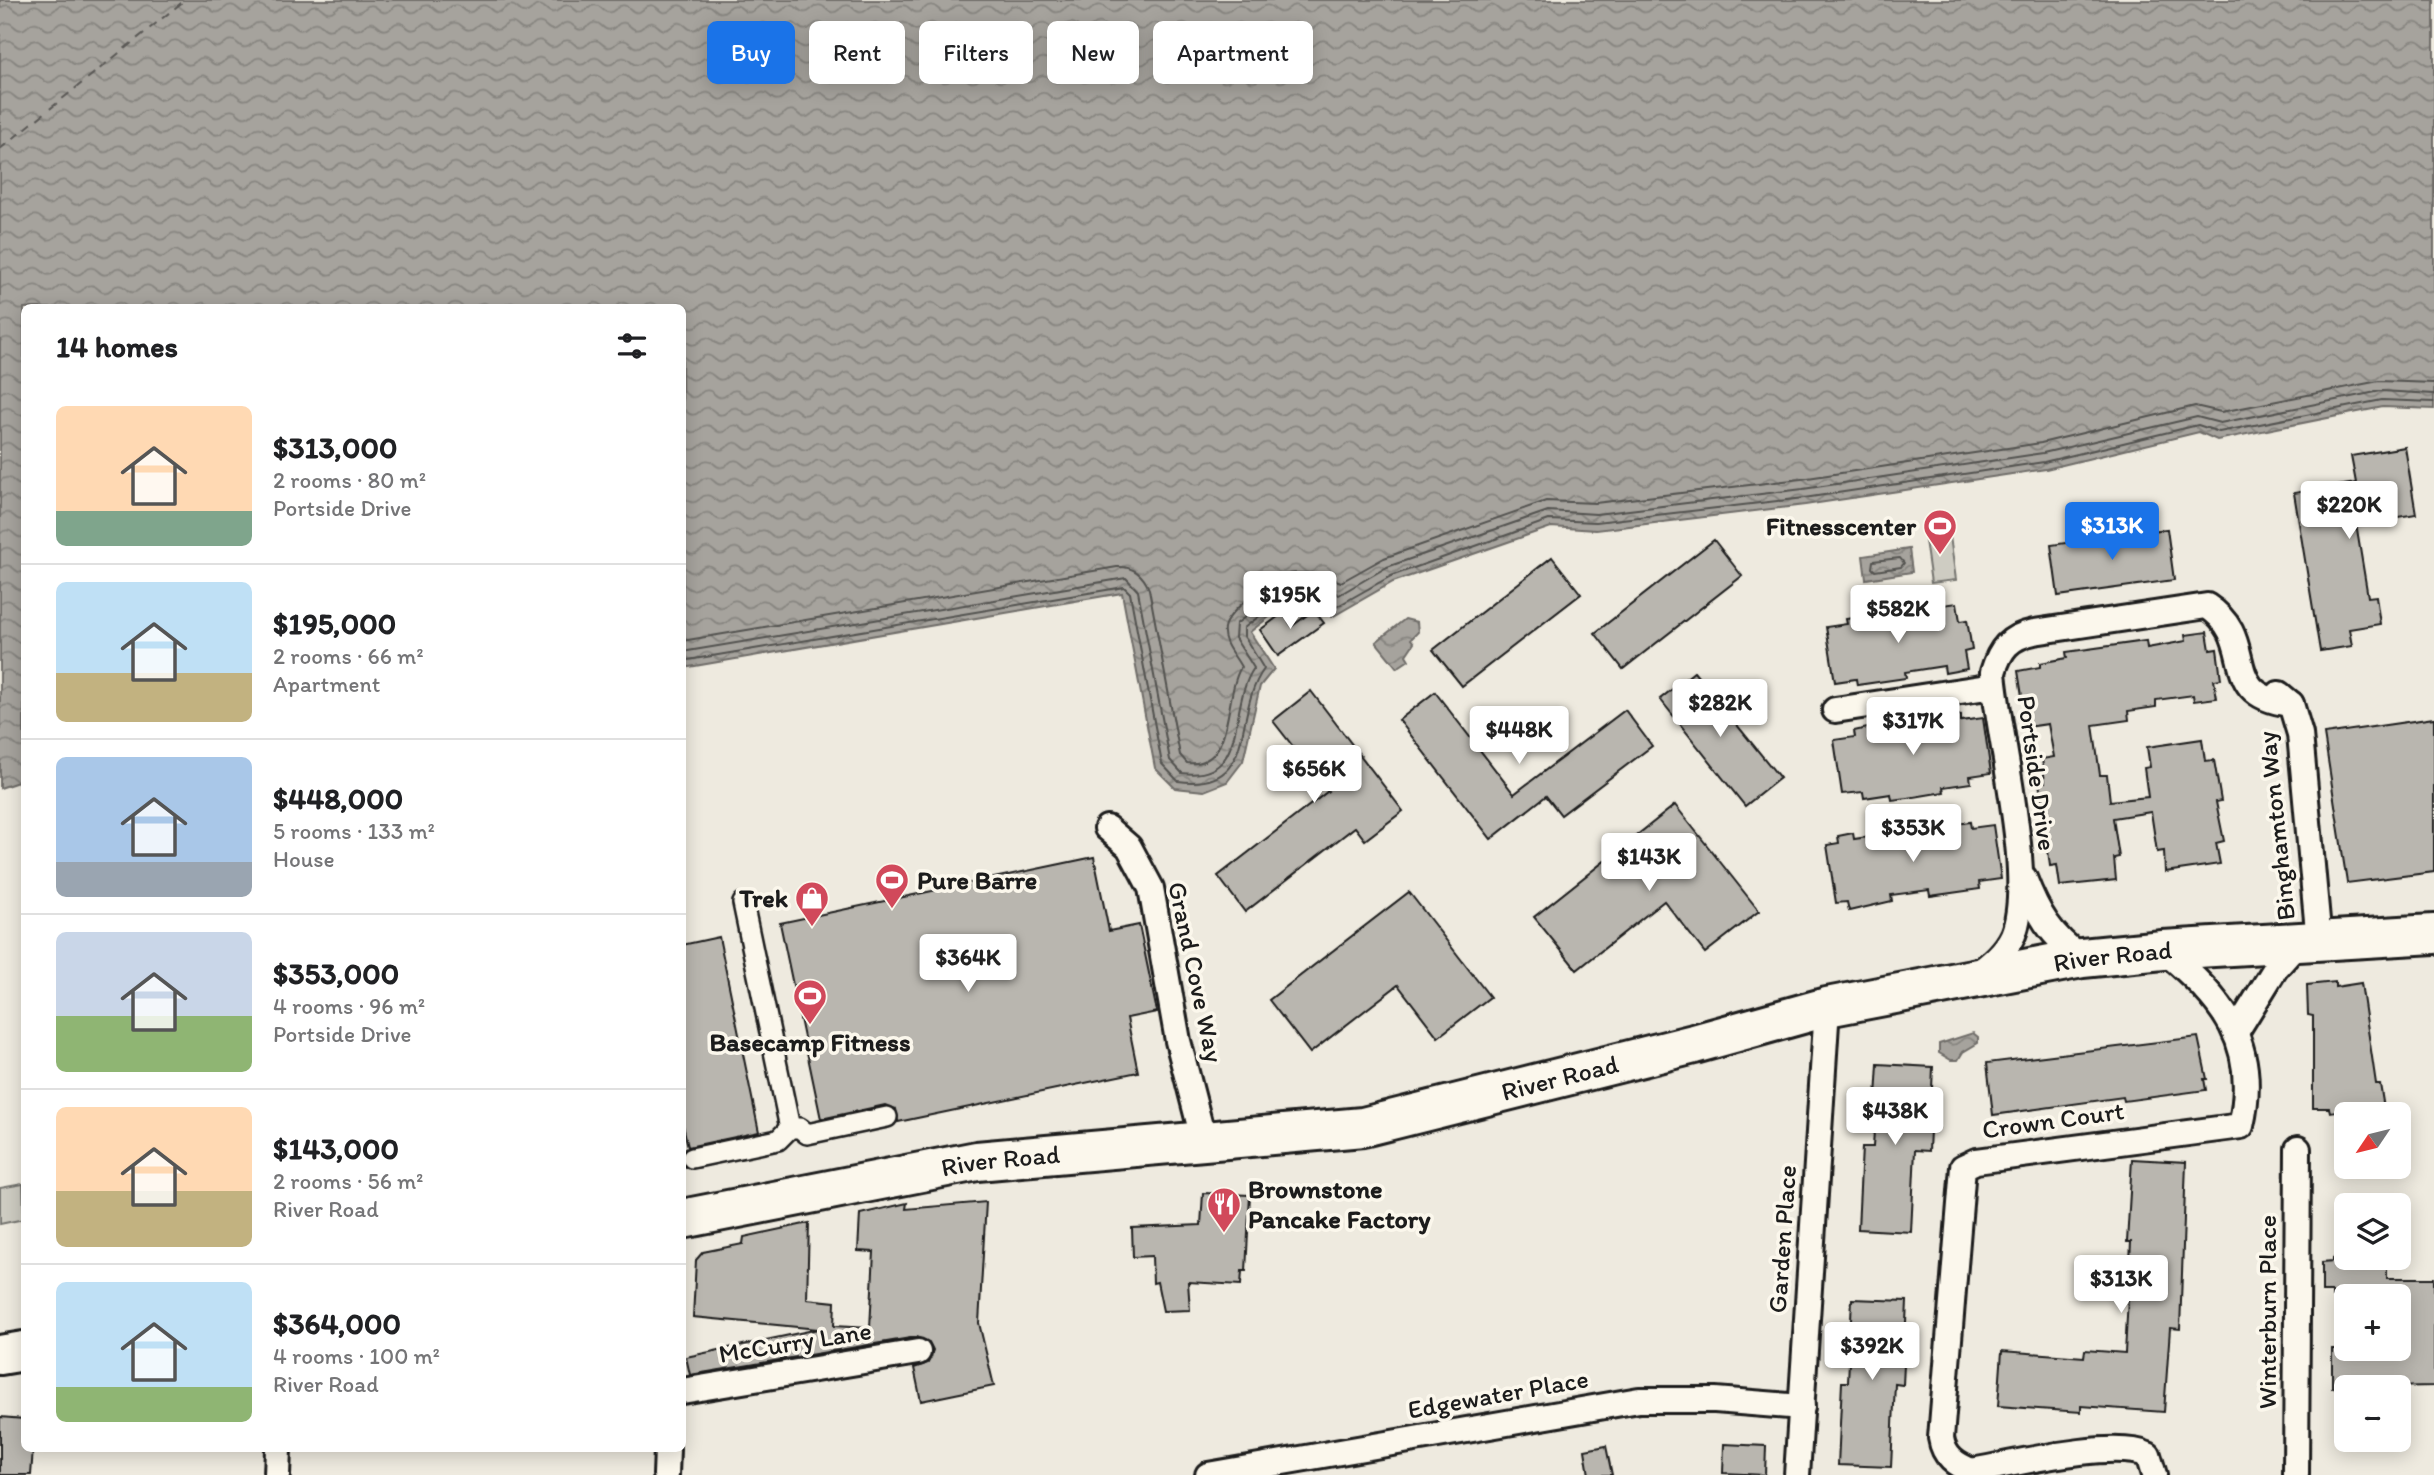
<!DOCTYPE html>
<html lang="en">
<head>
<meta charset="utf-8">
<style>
  :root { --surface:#fff; --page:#f2f2f2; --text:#202124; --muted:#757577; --line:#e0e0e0; --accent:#1a73e8 }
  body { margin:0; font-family:Itim,sans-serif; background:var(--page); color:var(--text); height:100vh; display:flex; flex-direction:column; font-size:26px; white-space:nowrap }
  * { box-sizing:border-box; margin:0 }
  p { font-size:23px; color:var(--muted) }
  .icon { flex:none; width:38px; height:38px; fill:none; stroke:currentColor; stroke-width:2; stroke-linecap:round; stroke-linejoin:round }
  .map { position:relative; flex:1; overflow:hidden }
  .panel { position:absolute; left:21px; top:304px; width:665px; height:1148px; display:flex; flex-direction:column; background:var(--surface); border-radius:10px; box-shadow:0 4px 18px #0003 }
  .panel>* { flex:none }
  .hud { position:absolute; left:707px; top:21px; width:665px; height:63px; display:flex; gap:14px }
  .needle { width:46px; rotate:235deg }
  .buttons { position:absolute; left:2334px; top:1102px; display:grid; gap:14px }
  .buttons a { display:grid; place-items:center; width:77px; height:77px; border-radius:10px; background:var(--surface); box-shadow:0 4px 18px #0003; font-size:35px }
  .price { position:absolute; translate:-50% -60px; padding:0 16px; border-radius:7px; background:#fff; color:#222; font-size:23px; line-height:46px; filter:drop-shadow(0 2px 4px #0008) }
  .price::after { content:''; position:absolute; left:50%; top:42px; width:21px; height:16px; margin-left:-10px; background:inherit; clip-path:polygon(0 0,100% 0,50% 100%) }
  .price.selected { background:var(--accent); color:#fff }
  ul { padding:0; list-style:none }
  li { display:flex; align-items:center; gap:21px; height:175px; padding:0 35px }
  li+li { border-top:2px solid var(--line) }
  li span { display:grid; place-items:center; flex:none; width:196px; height:140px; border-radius:10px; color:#555 }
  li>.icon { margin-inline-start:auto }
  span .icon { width:84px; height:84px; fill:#fffc; stroke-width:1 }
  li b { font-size:30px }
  h2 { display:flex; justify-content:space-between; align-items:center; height:84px; padding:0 35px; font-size:30px }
  .tag { padding:0 24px; border-radius:10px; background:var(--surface); box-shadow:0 4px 18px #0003; font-size:24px; line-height:63px }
  .tag.selected { background:var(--accent); color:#fff }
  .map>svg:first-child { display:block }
  .garden { fill:#ceccc2; stroke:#75746f; stroke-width:2 }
  .water { fill:url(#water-waves); stroke:#6f6d69; stroke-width:2 }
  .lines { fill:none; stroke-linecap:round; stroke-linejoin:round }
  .shore { stroke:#535250; stroke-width:2 }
  .ferry { stroke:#5a5956; stroke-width:2; stroke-dasharray:9 7; stroke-linecap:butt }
  .building { fill:#b9b6af; stroke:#1c1c1c; stroke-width:2 }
  .pedestrian-casing { stroke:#1c1c1c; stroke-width:24 }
  .minor-casing { stroke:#1c1c1c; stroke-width:30 }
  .primary-casing { stroke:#1c1c1c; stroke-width:44 }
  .pedestrian { stroke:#fbf7ec; stroke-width:19 }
  .minor { stroke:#fbf7ec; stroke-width:24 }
  .primary { stroke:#fbf7ec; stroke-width:38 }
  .labels { text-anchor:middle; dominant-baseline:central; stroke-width:7; stroke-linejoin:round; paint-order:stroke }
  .poi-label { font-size:26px; font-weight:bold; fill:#1c1c1c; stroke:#fbf7ec; text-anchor:end }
  .street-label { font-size:26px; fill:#1c1c1c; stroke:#fbf7ec }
</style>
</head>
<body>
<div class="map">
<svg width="2434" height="1475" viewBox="0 0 2434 1475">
  <defs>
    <pattern id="water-waves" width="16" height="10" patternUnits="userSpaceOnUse" patternTransform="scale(1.75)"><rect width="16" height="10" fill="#a6a39d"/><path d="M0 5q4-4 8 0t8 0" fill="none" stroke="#86847f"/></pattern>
  </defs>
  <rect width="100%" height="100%" fill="#eeeadf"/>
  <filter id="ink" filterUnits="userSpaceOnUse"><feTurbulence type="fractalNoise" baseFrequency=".0143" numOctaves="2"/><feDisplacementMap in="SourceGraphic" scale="14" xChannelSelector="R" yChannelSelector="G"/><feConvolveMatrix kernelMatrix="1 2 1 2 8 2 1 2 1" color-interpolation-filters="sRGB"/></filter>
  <g filter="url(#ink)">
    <g class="garden">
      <polygon points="1949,529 1956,580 1931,583 1924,533"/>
      <polygon points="23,1184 24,1219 0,1224 0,1188"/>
    </g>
    <g class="water">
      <polygon points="0,0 2434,0 2434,409 2383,407 2217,440 2199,432 2046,469 1805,505 1596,530 1551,527 1393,582 1332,617 1321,601 1291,600 1250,632 1274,669 1260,686 1243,761 1227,782 1204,791 1175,788 1155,768 1122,593 683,668 682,308 24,308 24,780 0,788"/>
      <polygon points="1909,549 1912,572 1866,579 1863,556"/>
      <polygon points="1405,619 1417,622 1418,632 1411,639 1414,643 1406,655 1409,660 1397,668 1376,642"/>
      <polygon points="1973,1033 1978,1037 1978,1043 1963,1052 1958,1060 1951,1060 1939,1053 1939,1044"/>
    </g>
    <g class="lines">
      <g class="shore">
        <polygon points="1900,558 1904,563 1901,567 1875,571 1872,568 1873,561"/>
        <path d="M682 641 1117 567C1132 566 1143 574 1149 589L1180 755 1187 763C1235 769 1223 697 1241 667 1235 655 1222 644 1224 628 1226 613 1273 575 1288 574 1306 571 1325 575 1341 582L1384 558 1546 501 1595 503 1801 479 2041 443 2195 406 2221 412 2379 381 2434 383"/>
        <path d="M682 652 1126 578 1138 591 1170 760 1182 773C1250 782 1227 706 1254 668L1235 638 1236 624 1286 585H1324L1339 595 1387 567 1548 511 1596 514 1803 489 2043 453 2197 417 2220 423 2381 391 2434 394"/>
        <path d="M682 661 1124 587 1130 593 1162 764 1178 781C1260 792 1231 714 1264 669L1244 636V628L1289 593 1323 594 1336 607 1391 576 1549 520 1596 522 1804 498 2044 462 2198 425 2219 432 2382 400 2434 402"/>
      </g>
      <polyline class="ferry" points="0,149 185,0"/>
    </g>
    <g class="building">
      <polygon points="2405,447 2416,514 2356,524 2368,597 2376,596 2380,624 2349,629 2352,646 2320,651 2294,493 2356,483 2351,456"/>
      <polygon points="2167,529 2174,580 2058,596 2051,545"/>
      <polygon points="1714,540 1742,576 1623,669 1595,633"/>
      <polygon points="1552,557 1581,594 1462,686 1433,650"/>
      <polygon points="1957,603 1960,621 1967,620 1972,650 1964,652 1967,669 1945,673 1944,666 1905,672 1906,678 1857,685 1856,679 1835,682 1826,627 1847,624 1846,619 1896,611 1897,618 1935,613 1935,606"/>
      <polygon points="1314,610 1324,623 1278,656 1260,630 1283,613 1292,626"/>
      <polygon points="2207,632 2210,650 2217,649 2221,679 2214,680 2217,698 2194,701 2193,695 2156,700 2156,707 2128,711 2129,720 2093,725 2100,775 2107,775 2110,801 2148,797 2144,768 2150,767 2147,747 2202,739 2205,761 2214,760 2221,801 2216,802 2224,841 2216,843 2220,864 2165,872 2164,851 2157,852 2151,812 2113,818 2119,857 2114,858 2116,880 2060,886 2057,865 2050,866 2045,827 2042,828 2040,812 2043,812 2039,782 2045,782 2042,759 2054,757 2048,724 2027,727 2018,671 2040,667 2040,663 2067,658 2066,652 2146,641 2147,648 2186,641 2185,635"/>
      <polygon points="1694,672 1780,778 1745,806 1660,699"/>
      <polygon points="1311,691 1403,811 1365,840 1355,827 1245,912 1218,876 1328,791 1273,721"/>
      <polygon points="1435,692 1514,794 1625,710 1652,746 1561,815 1546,796 1491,839 1399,720"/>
      <polygon points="1961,715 1961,721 1983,718 1991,773 1970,776 1971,783 1943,787 1944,792 1908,798 1892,800 1891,794 1864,798 1863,792 1842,794 1834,740 1855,737 1854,731 1881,725"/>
      <polygon points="2434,718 2434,872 2347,883 2324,734"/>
      <polygon points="1675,805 1759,911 1705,953 1664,901 1577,970 1534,917"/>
      <polygon points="1970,822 1971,828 1993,825 2001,879 1979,882 1980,889 1930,896 1929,890 1891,895 1892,901 1849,911 1847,902 1836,903 1827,845 1839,843 1838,836 1853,833 1854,839 1882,835 1883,841 1922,835 1921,829"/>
      <polygon points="1094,857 1109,931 1139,925 1157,1012 1127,1018 1138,1072 898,1122 896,1109 885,1105 821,1119 780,923"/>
      <polygon points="1409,892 1490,997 1438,1037 1398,985 1310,1053 1269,1000"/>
      <polygon points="719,937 759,1132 688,1147 682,1121 682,945"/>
      <polygon points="2335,982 2335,987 2361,983 2376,1084 2380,1084 2385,1114 2346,1115 2344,1110 2330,1112 2329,1108 2313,1108 2313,1016 2308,1015 2307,985"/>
      <polygon points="2198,1037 2207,1079 2204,1079 2206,1090 2124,1101 2123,1097 1993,1115 1987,1063"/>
      <polygon points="1878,1064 1933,1067 1929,1151 1915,1150 1911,1232 1858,1229 1862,1147 1873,1147"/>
      <polygon points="2132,1159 2186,1162 2180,1329 2170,1328 2164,1412 2081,1406 2081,1412 1998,1406 2002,1351 2084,1357 2085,1350 2125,1353 2131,1242 2127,1242"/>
      <polygon points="1203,1193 1250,1195 1246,1271 1242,1271 1241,1285 1188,1282 1190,1310 1163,1311 1157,1282 1153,1283 1152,1256 1133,1257 1132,1228 1201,1225"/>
      <polygon points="986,1202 979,1323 994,1386 921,1401 914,1368 928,1363 933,1350 929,1342 916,1337 690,1375 686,1357 818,1329 693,1317 696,1260 703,1252 743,1244 744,1237 809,1223 807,1299 835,1302 834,1326 870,1328 874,1252 858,1251 860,1214 907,1203 906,1209"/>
      <polygon points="2333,1258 2387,1258 2387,1278 2434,1278 2434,1386 2332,1388 2332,1349 2399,1349 2399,1297 2332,1297 2332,1292 2322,1292 2322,1262 2333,1261"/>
      <polygon points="1852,1299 1907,1301 1903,1385 1895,1384 1891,1467 1838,1465 1842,1382 1848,1382"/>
      <polygon points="0,1417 24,1419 24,1449 33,1449 31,1475 0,1475"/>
      <polygon points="1724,1444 1766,1446 1765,1475 1723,1473"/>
      <polygon points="1606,1446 1612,1475 1589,1475 1585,1450"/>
    </g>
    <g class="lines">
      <g class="pedestrian-casing">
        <g id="pedestrian">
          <polyline points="743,903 790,1128"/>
          <polyline points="692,1158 778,1140 790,1128 800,1128 807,1134 887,1117"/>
        </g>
      </g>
      <g class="minor-casing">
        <g id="minor">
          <polyline points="2279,694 2291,704 2300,734 2319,942"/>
          <polyline points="1835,710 1994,686"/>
          <polyline points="1107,828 1129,847 1151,888 1178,1041 1204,1142"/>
          <path d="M2024 878C2037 912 2051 937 2082 958"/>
          <path d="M1977 974C1992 963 2005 952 2013 935 2036 879 1998 737 1993 672 2000 649 2009 637 2034 632L2207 606C2261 641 2215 695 2291 704"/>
          <polyline points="2236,1032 2275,969 2298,943"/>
          <polyline points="682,1391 918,1352"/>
          <polyline points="277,1475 278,1449"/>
          <polyline points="666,1475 667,1449"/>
          <polyline points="1208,1475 1639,1400 1715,1400 1802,1407"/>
          <polyline points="1797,1475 1827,1007"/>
          <path d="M2154 1475 2148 1455C2114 1439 2012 1464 1972 1471 1956 1465 1944 1457 1941 1438L1963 1167 1976 1161 2241 1126C2260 1043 2223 1000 2163 950"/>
          <polyline points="2296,1475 2298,1149"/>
        </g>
      </g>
      <g class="primary-casing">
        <g id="primary">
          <path id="s1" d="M682 1219 977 1161 1363 1127 1694 1044 1827 1007 2082 958 2163 950 2434 934"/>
          <polyline points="0,1355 24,1351"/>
        </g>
      </g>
      <use href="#pedestrian" class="pedestrian"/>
      <use href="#minor" class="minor"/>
      <use href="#primary" class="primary"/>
    </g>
  </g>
  <defs>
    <g id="stadium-pin" transform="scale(1.75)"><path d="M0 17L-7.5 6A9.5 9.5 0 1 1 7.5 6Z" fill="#d1495b" stroke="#fbf7ec"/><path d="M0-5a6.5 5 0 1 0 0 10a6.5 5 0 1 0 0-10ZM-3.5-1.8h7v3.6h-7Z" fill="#fff"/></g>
    <g id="shop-pin" transform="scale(1.75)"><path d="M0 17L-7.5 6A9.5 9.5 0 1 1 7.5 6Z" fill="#d1495b" stroke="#fbf7ec"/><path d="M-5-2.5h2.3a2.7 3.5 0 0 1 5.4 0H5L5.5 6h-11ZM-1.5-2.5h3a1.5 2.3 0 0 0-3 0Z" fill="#fff"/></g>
    <g id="restaurant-pin" transform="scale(1.75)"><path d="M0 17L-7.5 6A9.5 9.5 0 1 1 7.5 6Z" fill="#d1495b" stroke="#fbf7ec"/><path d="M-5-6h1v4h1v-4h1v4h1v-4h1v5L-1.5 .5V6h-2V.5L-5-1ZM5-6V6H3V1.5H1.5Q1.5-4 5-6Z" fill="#fff"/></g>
  </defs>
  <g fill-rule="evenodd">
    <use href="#stadium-pin" x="1940" y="526"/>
    <use href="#stadium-pin" x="892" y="880"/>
    <use href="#shop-pin" x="812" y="898"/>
    <use href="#stadium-pin" x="810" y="996"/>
    <use href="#restaurant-pin" x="1224" y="1204"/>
  </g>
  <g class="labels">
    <g class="poi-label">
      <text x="1916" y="526">Fitnesscenter</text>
      <text x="917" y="880" text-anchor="start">Pure Barre</text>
      <text x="788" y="898">Trek</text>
      <text x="810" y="1042" text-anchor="middle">Basecamp Fitness</text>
      <text x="1248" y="1189" text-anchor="start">Brownstone<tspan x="1248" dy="30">Pancake Factory</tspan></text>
    </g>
    <g class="street-label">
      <text transform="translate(2037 773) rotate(82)">Portside Drive</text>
      <text transform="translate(2276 826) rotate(-96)">Binghamton Way</text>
      <text stroke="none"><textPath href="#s1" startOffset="1458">River Road</textPath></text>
      <text transform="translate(1196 972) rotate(78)">Grand Cove Way</text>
      <text stroke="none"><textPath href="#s1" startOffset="891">River Road</textPath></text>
      <text transform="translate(2053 1120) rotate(-8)">Crown Court</text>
      <text stroke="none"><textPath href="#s1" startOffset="324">River Road</textPath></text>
      <text transform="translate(1782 1239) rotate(-86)">Garden Place</text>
      <text transform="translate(2267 1312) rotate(-90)">Winterburn Place</text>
      <text transform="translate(795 1342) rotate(-9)">McCurry Lane</text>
      <text transform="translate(1498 1394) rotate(-10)">Edgewater Place</text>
    </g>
  </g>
</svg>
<div class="buttons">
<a><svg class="needle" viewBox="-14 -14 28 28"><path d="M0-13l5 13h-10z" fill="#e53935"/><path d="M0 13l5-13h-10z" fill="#757577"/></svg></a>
<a><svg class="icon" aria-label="layers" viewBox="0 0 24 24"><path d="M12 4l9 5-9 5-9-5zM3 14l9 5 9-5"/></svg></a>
<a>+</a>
<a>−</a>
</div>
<b class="price" style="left:2349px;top:541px">$220K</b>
<b class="price selected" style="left:2112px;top:562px">$313K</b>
<b class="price" style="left:1290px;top:631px">$195K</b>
<b class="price" style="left:1898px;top:645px">$582K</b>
<b class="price" style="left:1720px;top:739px">$282K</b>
<b class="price" style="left:1913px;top:757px">$317K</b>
<b class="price" style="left:1519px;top:766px">$448K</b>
<b class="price" style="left:1314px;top:805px">$656K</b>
<b class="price" style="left:1913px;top:864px">$353K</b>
<b class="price" style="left:1649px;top:893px">$143K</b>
<b class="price" style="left:968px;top:994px">$364K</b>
<b class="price" style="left:1895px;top:1147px">$438K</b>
<b class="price" style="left:2121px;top:1315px">$313K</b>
<b class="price" style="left:1872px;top:1382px">$392K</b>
<div class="hud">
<a class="tag selected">Buy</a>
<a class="tag">Rent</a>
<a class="tag">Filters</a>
<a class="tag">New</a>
<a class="tag">Apartment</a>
</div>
<section class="panel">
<h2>14 homes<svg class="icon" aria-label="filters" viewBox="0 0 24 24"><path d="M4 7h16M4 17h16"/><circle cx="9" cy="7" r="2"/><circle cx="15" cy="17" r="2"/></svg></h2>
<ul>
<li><span style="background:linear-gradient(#ffd9b3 75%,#7fa58c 0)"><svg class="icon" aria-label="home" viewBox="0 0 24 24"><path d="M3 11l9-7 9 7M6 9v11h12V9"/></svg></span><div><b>$313,000</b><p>2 rooms · 80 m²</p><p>Portside Drive</p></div></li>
<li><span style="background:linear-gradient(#bfe0f5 65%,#c2b280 0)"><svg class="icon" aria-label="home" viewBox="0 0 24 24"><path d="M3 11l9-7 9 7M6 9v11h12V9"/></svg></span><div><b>$195,000</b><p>2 rooms · 66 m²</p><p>Apartment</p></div></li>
<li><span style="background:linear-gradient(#a9c7e8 75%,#9aa5b1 0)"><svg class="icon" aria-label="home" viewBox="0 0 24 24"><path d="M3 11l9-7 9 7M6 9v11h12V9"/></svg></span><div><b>$448,000</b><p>5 rooms · 133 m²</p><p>House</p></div></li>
<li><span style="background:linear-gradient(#c9d6e8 60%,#8fb573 0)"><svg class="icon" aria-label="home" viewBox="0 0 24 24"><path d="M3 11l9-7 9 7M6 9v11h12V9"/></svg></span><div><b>$353,000</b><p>4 rooms · 96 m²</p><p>Portside Drive</p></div></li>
<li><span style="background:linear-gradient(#ffd9b3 60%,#c2b280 0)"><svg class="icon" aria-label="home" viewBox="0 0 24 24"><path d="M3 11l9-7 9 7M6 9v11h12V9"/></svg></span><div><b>$143,000</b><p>2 rooms · 56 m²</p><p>River Road</p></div></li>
<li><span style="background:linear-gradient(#bfe0f5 75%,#8fb573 0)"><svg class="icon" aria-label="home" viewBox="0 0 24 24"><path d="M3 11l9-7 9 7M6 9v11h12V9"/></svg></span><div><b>$364,000</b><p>4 rooms · 100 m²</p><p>River Road</p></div></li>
</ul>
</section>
</div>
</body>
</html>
